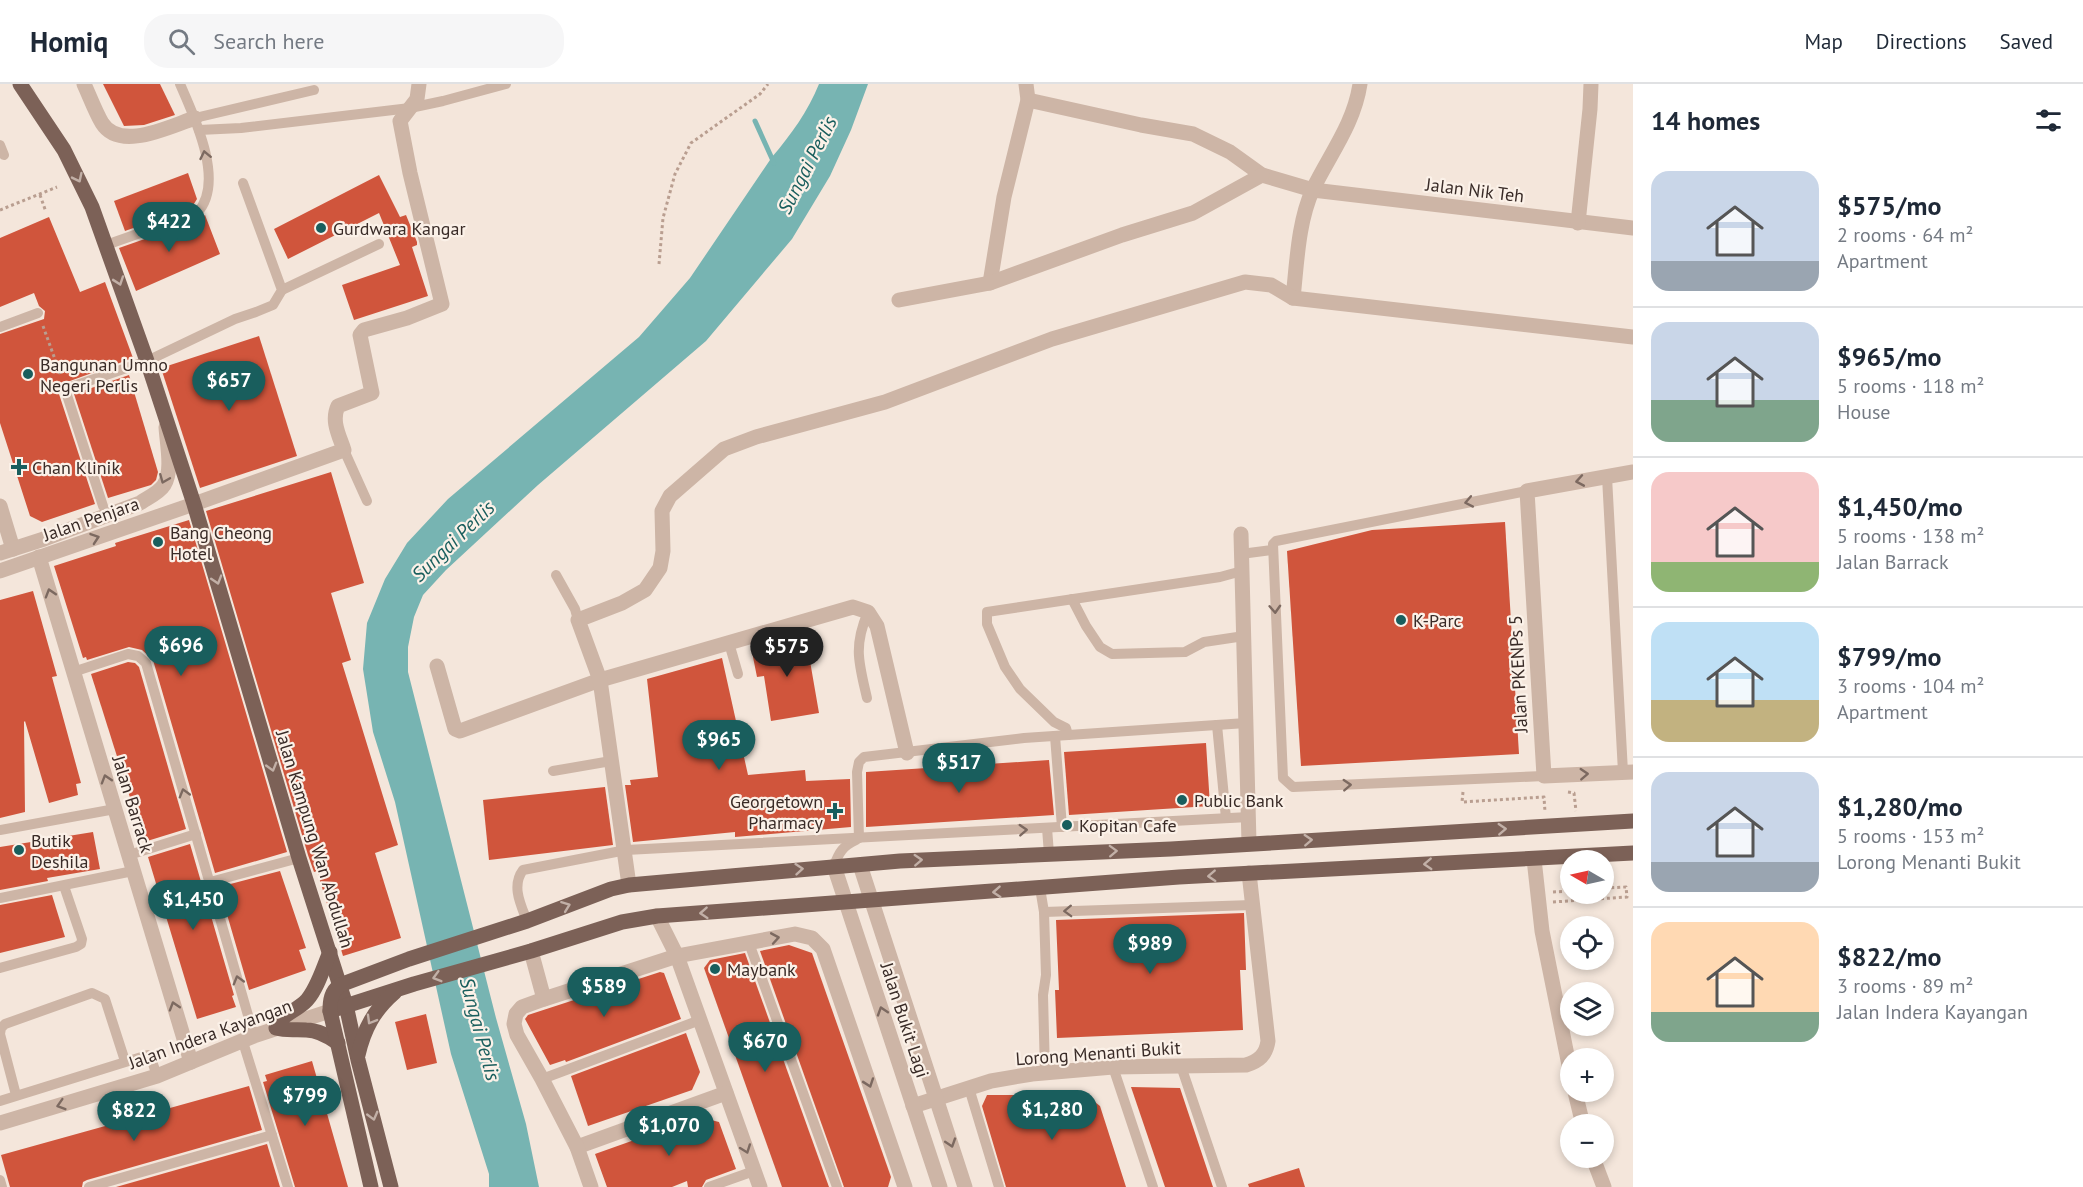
<!DOCTYPE html>
<html lang="en">
<head>
<meta charset="utf-8">
<style>
  :root { --surface:#fff; --page:#f6f6f7; --text:#1f2937; --muted:#747a83; --line:#e0e1e3; --accent:#195e5d }
  body { margin:0; font-family:"PT Sans",sans-serif; background:var(--page); color:var(--text); height:100vh; display:flex; flex-direction:column; font-size:22px; white-space:nowrap }
  * { box-sizing:border-box; margin:0 }
  p { font-size:20px; color:var(--muted) }
  .icon { flex:none; width:33px; height:33px; fill:none; stroke:currentColor; stroke-width:2; stroke-linecap:round; stroke-linejoin:round }
  .map { position:relative; flex:1; overflow:hidden }
  .details { display:flex; flex-direction:column; background:var(--surface); width:450px }
  .details>* { flex:none }
  .needle { width:39px; rotate:279deg }
  .buttons { position:absolute; left:1560px; top:766px; display:grid; gap:12px }
  .buttons a { display:grid; place-items:center; width:54px; height:54px; border-radius:50%; background:var(--surface); box-shadow:0 3px 9px #0003; font-size:30px }
  .price { position:absolute; translate:-50% -51px; padding:0 14px; border-radius:21px; background:var(--accent); color:#fff; font-size:20px; line-height:39px; filter:drop-shadow(0 2px 3px #0008) }
  .price::after { content:''; position:absolute; left:50%; top:36px; width:18px; height:14px; margin-left:-9px; background:inherit; clip-path:polygon(0 0,100% 0,50% 100%) }
  .price.selected { background:#222; color:#fff }
  ul { padding:0; list-style:none }
  li { display:flex; align-items:center; gap:18px; height:150px; padding:0 18px }
  li+li { border-top:2px solid var(--line) }
  li span { display:grid; place-items:center; flex:none; width:168px; height:120px; border-radius:18px; color:#555 }
  li>.icon { margin-inline-start:auto }
  span .icon { width:72px; height:72px; fill:#fffc; stroke-width:1 }
  li b { font-size:26px }
  h2 { display:flex; justify-content:space-between; align-items:center; height:72px; padding:0 18px; font-size:26px }
  header { display:flex; align-items:center; gap:36px; box-sizing:border-box; height:84px; padding:0 30px; background:var(--surface); border-bottom:2px solid var(--line) }
  header strong { font-size:28px }
  nav { display:flex; gap:33px; margin-inline-start:auto; font-size:21px }
  .search { width:420px; height:54px; background:var(--page); display:flex; align-items:center; gap:15px; box-sizing:border-box; padding:0 21px; border-radius:24px; color:var(--muted); font-size:22px }
  main { display:flex; flex:1; min-height:0 }
  .map>svg:first-child { display:block }
  .water { fill:#77b4b2 }
  .lines { fill:none; stroke-linecap:round; stroke-linejoin:round }
  .stream { stroke:#77b4b2; stroke-width:5 }
  .building { fill:#d0553c }
  .path { stroke:#b99e90; stroke-width:3; stroke-dasharray:3 3; stroke-linecap:butt }
  .service { stroke:#cdb5a6; stroke-width:10 }
  .minor { stroke:#cdb5a6; stroke-width:15 }
  .tertiary { stroke:#cdb5a6; stroke-width:15 }
  .primary { stroke:#7c6157; stroke-width:15 }
  .oneway { stroke:#7c6960 }
  .oneway2 { stroke:#c2b0a7 }
  .poi-dot { fill:#195e5d; stroke:#fbf1e8; stroke-width:2 }
  .labels { text-anchor:middle; dominant-baseline:central; stroke-width:4.5; stroke-linejoin:round; paint-order:stroke }
  .street-label { font-size:18px; fill:#392b27; stroke:#fbf1e8 }
  .poi-label { font-size:18px; fill:#392b27; stroke:#fbf1e8; text-anchor:start }
  .water-label { font-size:20px; font-style:italic; fill:#195e5d; stroke:#fbf1e8 }
</style>
</head>
<body>
<header>
<strong>Homiq</strong>
<div class="search"><svg class="icon" aria-label="search" viewBox="0 0 24 24"><circle cx="10" cy="10" r="6"/><path d="M15 15l6 6"/></svg>Search here</div>
<nav><a>Map</a><a>Directions</a><a>Saved</a></nav>
</header>
<main>
<div class="map">
<svg width="1633" height="1103" viewBox="0 0 1633 1103">
  <rect width="100%" height="100%" fill="#f4e6db"/>
  <path class="water" d="M819 0H868L851 46 830 92 792 155 706 257 538 401 446 486 423 511 414 533 408 563V588L496 934 526 1040 539 1103H489V1090L451 970 395 718 373 648 363 585 367 539 385 495 407 459 448 415 639 253 690 194 772 73C791 51 808 27 819 0Z"/>
  <g class="lines">
    <polyline class="stream" points="755,37 774,79"/>
  </g>
  <g class="building">
    <polygon points="103,0 160,0 175,31 144,41 124,42"/>
    <polygon points="188,89 197,115 192,123 125,147 114,117"/>
    <polygon points="379,91 400,133 406,131 417,158 417,161 412,163 428,212 354,236 342,201 400,181 379,129 288,175 274,145"/>
    <polygon points="205,131 220,170 136,207 119,164 199,136"/>
    <polygon points="49,133 80,208 105,198 133,274 59,301 58,307 95,420 42,438 30,432 0,339 0,250 44,235 45,227 39,222 34,209 0,223 0,154"/>
    <polygon points="259,252 297,372 200,404 161,284"/>
    <polygon points="129,291 158,388 156,396 151,401 108,414 74,310"/>
    <polygon points="331,388 364,499 331,509 351,576 342,579 398,761 375,769 401,854 343,872 317,787 314,788 308,771 206,427"/>
    <polygon points="189,436 287,768 215,789 153,576 142,566 129,563 87,576 86,573 83,574 54,482 116,462 115,459"/>
    <polygon points="1505,438 1519,670 1301,682 1287,467 1372,446"/>
    <polygon points="33,507 57,592 52,593 81,699 76,700 78,711 49,719 25,637 24,638 25,728 0,734 0,516"/>
    <polygon points="806,554 819,629 771,637 764,592 757,593 751,563"/>
    <polygon points="722,574 748,691 805,686 806,697 850,695 851,743 735,753 735,748 633,758 625,701 631,701 630,696 658,693 647,595"/>
    <polygon points="128,578 135,579 139,583 186,745 144,758 91,590"/>
    <polygon points="1206,659 1210,722 1069,731 1064,668"/>
    <polygon points="1049,676 1054,731 866,743 866,688"/>
    <polygon points="605,703 613,761 489,776 483,716"/>
    <polygon points="93,748 100,785 47,794 48,797 0,806 0,763"/>
    <polygon points="190,760 234,911 232,912 236,923 197,935 148,773"/>
    <polygon points="280,787 306,864 299,866 306,886 249,906 219,803"/>
    <polygon points="52,811 65,853 0,869 0,821"/>
    <polygon points="1244,829 1246,886 1240,886 1243,946 1057,954 1055,906 1059,906 1056,836"/>
    <polygon points="789,861 812,869 891,1093 888,1103 844,1103 760,867"/>
    <polygon points="745,869 829,1103 782,1103 704,884 710,876"/>
    <polygon points="660,888 664,889 681,935 566,978 565,976 550,981 525,935 528,931"/>
    <polygon points="426,930 437,979 407,986 395,938"/>
    <polygon points="686,949 700,988 692,1006 588,1042 571,992"/>
    <polygon points="312,977 348,1103 295,1103 263,998 267,997 265,991"/>
    <polygon points="249,1002 262,1046 87,1096 83,1098 82,1103 10,1103 1,1071"/>
    <polygon points="1131,1003 1180,1004 1213,1103 1165,1103"/>
    <polygon points="1042,1010 1086,1011 1100,1022 1126,1103 1006,1103 982,1022 987,1011 1042,1011"/>
    <polygon points="699,1033 719,1038 736,1085 706,1096 702,1103 688,1103 687,1097 672,1103 607,1103 595,1070"/>
    <polygon points="267,1060 280,1103 116,1103"/>
    <polygon points="1299,1084 1305,1103 1249,1103 1248,1100"/>
  </g>
  <g class="lines">
    <g class="path">
      <polyline points="40,111 46,128"/>
      <polyline points="0,126 57,103"/>
      <polyline points="659,180 663,134 675,90 691,59 760,10 768,0"/>
      <polyline points="43,242 61,292"/>
      <polyline points="1463,708 1462,718 1544,713 1545,728"/>
      <polyline points="1568,708 1574,709 1576,727"/>
      <polyline points="1553,808 1570,807"/>
      <polyline points="1553,818 1627,813 1626,803 1604,804"/>
    </g>
    <g class="service">
      <polyline points="195,34 314,6"/>
      <polyline points="199,46 241,44 410,24 443,17 506,0"/>
      <polyline points="0,61 4,71"/>
      <path d="M106 161 197 129C226 99 194 32 180 0"/>
      <polyline points="282,206 379,160"/>
      <polyline points="0,243 38,229"/>
      <polyline points="344,366 367,417"/>
      <polyline points="1607,393 1623,688"/>
      <polyline points="1527,407 1276,457 1273,460 1283,694 1293,703 1544,692"/>
      <polyline points="103,422 65,305 147,277 235,235 256,228 273,221 282,206 243,99"/>
      <polyline points="1241,470 1272,466"/>
      <polyline points="556,491 575,525 578,536"/>
      <polyline points="1072,515 1086,542 1100,563 1112,570 1185,568 1204,558 1244,552"/>
      <polyline points="729,559 738,590"/>
      <polyline points="73,588 128,570 138,572 146,579 254,952"/>
      <path d="M867 614C859 579 853 563 868 528"/>
      <polyline points="1217,641 1226,734"/>
      <polyline points="1068,651 1066,644 1054,638 1020,605 1005,583 987,540 987,528 1220,493 1242,487"/>
      <polyline points="1055,652 1062,743"/>
      <polyline points="553,687 611,677"/>
      <polyline points="1047,744 1049,770"/>
      <polyline points="0,746 115,725"/>
      <polyline points="859,754 857,688 859,678 864,673 1024,654 1246,639"/>
      <polyline points="129,771 196,750"/>
      <path d="M834 782C839 768 843 762 856 756"/>
      <polyline points="210,798 299,774"/>
      <polyline points="1040,804 1044,828 1046,891 1043,911 1045,989"/>
      <polyline points="0,814 133,787"/>
      <polyline points="1044,828 1252,821"/>
      <path d="M527 837C521 821 511 802 523 786L626 766 1249 733"/>
      <polyline points="749,859 837,1103"/>
      <polyline points="0,884 76,863 81,860 82,855 64,802"/>
      <polyline points="243,958 288,1103"/>
      <polyline points="1181,982 1222,1103"/>
      <polyline points="1113,983 1153,1103"/>
      <polyline points="542,995 700,936"/>
      <polyline points="969,1004 999,1103"/>
      <polyline points="16,1011 0,950 1,944 5,940 92,909 105,915 125,977"/>
      <polyline points="0,1017 148,971 151,974 157,992"/>
      <polyline points="0,1096 2,1103"/>
      <polyline points="89,1103 272,1051"/>
      <polyline points="709,1103 754,1087"/>
    </g>
    <g class="minor">
      <path d="M84 0C90 13 95 27 102 39 120 68 170 42 195 34"/>
      <polyline points="1028,16 1141,41 1193,50 1230,68 1262,91 1313,106 1633,144"/>
      <polyline points="1578,139 1590,25 1591,0"/>
      <polyline points="990,199 1004,113 1028,16 1026,0"/>
      <path d="M1293 214C1297 178 1298 138 1313 105 1330 70 1354 40 1360 0"/>
      <polyline points="899,216 990,199 1122,151 1193,129 1262,91"/>
      <polyline points="1633,388 1527,407 1544,692 1633,688"/>
      <path d="M194 420 344 366C339 351 331 337 338 322L372 309 360 251 364 246 407 234 442 220 410 89 400 37 417 15 419 0"/>
      <polyline points="0,422 13,465"/>
      <polyline points="1241,450 1249,759"/>
      <polyline points="39,473 191,978"/>
      <polyline points="437,582 455,645 460,647 600,596 853,523 868,528 877,542 907,669"/>
      <polyline points="1534,775 1542,847 1570,986"/>
      <polyline points="629,801 600,596 578,536 622,519 645,506 660,484 663,467 662,427 670,412 724,365 756,353 885,318 1052,255 1245,198 1271,201 1293,214 1633,253"/>
      <polyline points="657,832 677,872 760,1103"/>
      <polyline points="531,867 544,915"/>
      <polyline points="1575,1008 1583,1041"/>
      <path d="M913 1022 991 997 1032 990 1113 983 1246 981C1259 977 1266 971 1268 957L1249 789"/>
      <polyline points="577,1063 726,1009"/>
      <polyline points="1593,1074 1604,1103"/>
      <polyline points="591,1103 577,1063 542,995 517,951 514,940 516,930 522,923 544,915 677,872 795,850 812,854 823,865 905,1103"/>
    </g>
    <g class="tertiary">
      <path d="M0 469 44 455 140 419C147 414 159 409 164 401 173 387 167 360 166 343"/>
      <polyline points="0,487 194,420"/>
      <polyline points="860,781 965,1103"/>
      <polyline points="834,782 940,1103"/>
      <polyline points="0,1039 157,992 254,952 330,927"/>
    </g>
    <g class="primary">
      <polyline points="20,0 64,66 92,123 147,277 194,420 299,774 346,921 358,976 391,1103"/>
      <path d="M330 868C323 884 318 903 307 916 297 927 281 930 276 944 287 947 295 945 306 946 318 946 328 952 338 959"/>
      <polyline points="330,927 414,900 531,867 622,838 657,832 1179,793 1633,769"/>
      <path d="M358 971C364 945 374 926 395 908"/>
      <path d="M371 1103 330 927C330 916 331 908 340 901L409 875 527 837 611 805 629 801 900 777 1171 765 1633 737"/>
    </g>
  </g>
  <defs><path id="oneway-chevron" d="M-2-3.5L2.5 0L-2 3.5" fill="none" stroke-width="1.6" stroke-linecap="round" stroke-linejoin="round" transform="scale(1.5)"/></defs>
  <g class="oneway">
    <use href="#oneway-chevron" transform="translate(205 71) rotate(-102)"/>
    <use href="#oneway-chevron" transform="translate(164 395) rotate(112)"/>
    <use href="#oneway-chevron" transform="translate(1580 397) rotate(170)"/>
    <use href="#oneway-chevron" transform="translate(1469 418) rotate(169)"/>
    <use href="#oneway-chevron" transform="translate(95 454) rotate(-19)"/>
    <use href="#oneway-chevron" transform="translate(50 509) rotate(-107)"/>
    <use href="#oneway-chevron" transform="translate(1275 525) rotate(87)"/>
    <use href="#oneway-chevron" transform="translate(1584 690) rotate(-3)"/>
    <use href="#oneway-chevron" transform="translate(106 695) rotate(-107)"/>
    <use href="#oneway-chevron" transform="translate(1347 701) rotate(-3)"/>
    <use href="#oneway-chevron" transform="translate(184 709) rotate(-106)"/>
    <use href="#oneway-chevron" transform="translate(1023 746) rotate(-3)"/>
    <use href="#oneway-chevron" transform="translate(1068 827) rotate(178)"/>
    <use href="#oneway-chevron" transform="translate(775 854) rotate(-10)"/>
    <use href="#oneway-chevron" transform="translate(238 896) rotate(-106)"/>
    <use href="#oneway-chevron" transform="translate(174 922) rotate(-107)"/>
    <use href="#oneway-chevron" transform="translate(882 927) rotate(-108)"/>
    <use href="#oneway-chevron" transform="translate(869 999) rotate(71)"/>
    <use href="#oneway-chevron" transform="translate(61 1021) rotate(163)"/>
    <use href="#oneway-chevron" transform="translate(951 1059) rotate(72)"/>
    <use href="#oneway-chevron" transform="translate(746 1065) rotate(70)"/>
  </g>
  <g class="oneway2">
    <use href="#oneway-chevron" transform="translate(78 94) rotate(64)"/>
    <use href="#oneway-chevron" transform="translate(119 197) rotate(71)"/>
    <use href="#oneway-chevron" transform="translate(217 496) rotate(73)"/>
    <use href="#oneway-chevron" transform="translate(272 683) rotate(74)"/>
    <use href="#oneway-chevron" transform="translate(1502 745) rotate(-3)"/>
    <use href="#oneway-chevron" transform="translate(1308 756) rotate(-3)"/>
    <use href="#oneway-chevron" transform="translate(1113 767) rotate(-2)"/>
    <use href="#oneway-chevron" transform="translate(918 776) rotate(-3)"/>
    <use href="#oneway-chevron" transform="translate(1428 780) rotate(177)"/>
    <use href="#oneway-chevron" transform="translate(799 785) rotate(-5)"/>
    <use href="#oneway-chevron" transform="translate(1212 792) rotate(177)"/>
    <use href="#oneway-chevron" transform="translate(997 808) rotate(176)"/>
    <use href="#oneway-chevron" transform="translate(566 822) rotate(-21)"/>
    <use href="#oneway-chevron" transform="translate(704 829) rotate(176)"/>
    <use href="#oneway-chevron" transform="translate(437 893) rotate(164)"/>
    <use href="#oneway-chevron" transform="translate(371 936) rotate(120)"/>
    <use href="#oneway-chevron" transform="translate(373 1032) rotate(75)"/>
  </g>
  <g class="poi-dot">
    <circle cx="321" cy="144" r="6"/>
    <circle cx="28" cy="290" r="6"/>
    <path d="M16 374h6v6h6v6h-6v6h-6v-6h-6v-6h6z"/>
    <circle cx="158" cy="458" r="6"/>
    <circle cx="1401" cy="536" r="6"/>
    <circle cx="1182" cy="716" r="6"/>
    <path d="M832 718h6v6h6v6h-6v6h-6v-6h-6v-6h6z"/>
    <circle cx="1067" cy="741" r="6"/>
    <circle cx="19" cy="766" r="6"/>
    <circle cx="715" cy="885" r="6"/>
  </g>
  <g class="labels">
    <g class="street-label">
      <text transform="translate(1475 106) rotate(7)">Jalan Nik Teh</text>
      <text transform="translate(91 435) rotate(-19)">Jalan Penjara</text>
      <text transform="translate(1518 590) rotate(-93)">Jalan PKENPs 5</text>
      <text transform="translate(133 720) rotate(73)">Jalan Barrack</text>
      <text transform="translate(315 755) rotate(73)">Jalan Kampung Wan Abdullah</text>
      <text transform="translate(905 936) rotate(72)">Jalan Bukit Lagi</text>
      <text transform="translate(210 950) rotate(-20)">Jalan Indera Kayangan</text>
      <text transform="translate(1098 969) rotate(-4)">Lorong Menanti Bukit</text>
    </g>
    <g class="poi-label">
      <text x="333" y="144">Gurdwara Kangar</text>
      <text x="40" y="280">Bangunan Umno<tspan x="40" dy="21">Negeri Perlis</tspan></text>
      <text x="32" y="383">Chan Klinik</text>
      <text x="170" y="448">Bang Cheong<tspan x="170" dy="21">Hotel</tspan></text>
      <text x="1413" y="536">K-Parc</text>
      <text x="1194" y="716">Public Bank</text>
      <text x="823" y="717" text-anchor="end">Georgetown<tspan x="823" dy="21">Pharmacy</tspan></text>
      <text x="1079" y="741">Kopitan Cafe</text>
      <text x="31" y="756">Butik<tspan x="31" dy="21">Deshila</tspan></text>
      <text x="727" y="885">Maybank</text>
    </g>
    <g class="water-label">
      <text transform="translate(807 81) rotate(-63)">Sungai Perlis</text>
      <text transform="translate(453 457) rotate(-44)">Sungai Perlis</text>
      <text transform="translate(480 945) rotate(75)">Sungai Perlis</text>
    </g>
  </g>
</svg>
<div class="buttons">
<a><svg class="needle" viewBox="-14 -14 28 28"><path d="M0-13l5 13h-10z" fill="#e53935"/><path d="M0 13l5-13h-10z" fill="#747a83"/></svg></a>
<a><svg class="icon" aria-label="locate" viewBox="0 0 24 24"><circle cx="12" cy="12" r="6"/><path d="M12 2v4M12 18v4M2 12h4M18 12h4"/></svg></a>
<a><svg class="icon" aria-label="layers" viewBox="0 0 24 24"><path d="M12 4l9 5-9 5-9-5zM3 14l9 5 9-5"/></svg></a>
<a>+</a>
<a>−</a>
</div>
<b class="price" style="left:169px;top:169px">$422</b>
<b class="price" style="left:229px;top:328px">$657</b>
<b class="price" style="left:181px;top:593px">$696</b>
<b class="price selected" style="left:787px;top:594px">$575</b>
<b class="price" style="left:719px;top:687px">$965</b>
<b class="price" style="left:959px;top:710px">$517</b>
<b class="price" style="left:193px;top:847px">$1,450</b>
<b class="price" style="left:1150px;top:891px">$989</b>
<b class="price" style="left:604px;top:934px">$589</b>
<b class="price" style="left:765px;top:989px">$670</b>
<b class="price" style="left:305px;top:1043px">$799</b>
<b class="price" style="left:1052px;top:1057px">$1,280</b>
<b class="price" style="left:134px;top:1058px">$822</b>
<b class="price" style="left:669px;top:1073px">$1,070</b>
</div>
<section class="details">
<h2>14 homes<svg class="icon" aria-label="filters" viewBox="0 0 24 24"><path d="M4 7h16M4 17h16"/><circle cx="9" cy="7" r="2"/><circle cx="15" cy="17" r="2"/></svg></h2>
<ul>
<li><span style="background:linear-gradient(#c9d6e8 75%,#9aa5b1 0)"><svg class="icon" aria-label="home" viewBox="0 0 24 24"><path d="M3 11l9-7 9 7M6 9v11h12V9"/></svg></span><div><b>$575/mo</b><p>2 rooms · 64 m²</p><p>Apartment</p></div></li>
<li><span style="background:linear-gradient(#c9d6e8 65%,#7fa58c 0)"><svg class="icon" aria-label="home" viewBox="0 0 24 24"><path d="M3 11l9-7 9 7M6 9v11h12V9"/></svg></span><div><b>$965/mo</b><p>5 rooms · 118 m²</p><p>House</p></div></li>
<li><span style="background:linear-gradient(#f6c9c9 75%,#8fb573 0)"><svg class="icon" aria-label="home" viewBox="0 0 24 24"><path d="M3 11l9-7 9 7M6 9v11h12V9"/></svg></span><div><b>$1,450/mo</b><p>5 rooms · 138 m²</p><p>Jalan Barrack</p></div></li>
<li><span style="background:linear-gradient(#bfe0f5 65%,#c2b280 0)"><svg class="icon" aria-label="home" viewBox="0 0 24 24"><path d="M3 11l9-7 9 7M6 9v11h12V9"/></svg></span><div><b>$799/mo</b><p>3 rooms · 104 m²</p><p>Apartment</p></div></li>
<li><span style="background:linear-gradient(#c9d6e8 75%,#9aa5b1 0)"><svg class="icon" aria-label="home" viewBox="0 0 24 24"><path d="M3 11l9-7 9 7M6 9v11h12V9"/></svg></span><div><b>$1,280/mo</b><p>5 rooms · 153 m²</p><p>Lorong Menanti Bukit</p></div></li>
<li><span style="background:linear-gradient(#ffd9b3 75%,#7fa58c 0)"><svg class="icon" aria-label="home" viewBox="0 0 24 24"><path d="M3 11l9-7 9 7M6 9v11h12V9"/></svg></span><div><b>$822/mo</b><p>3 rooms · 89 m²</p><p>Jalan Indera Kayangan</p></div></li>
</ul>
</section>
</main>
</body>
</html>
